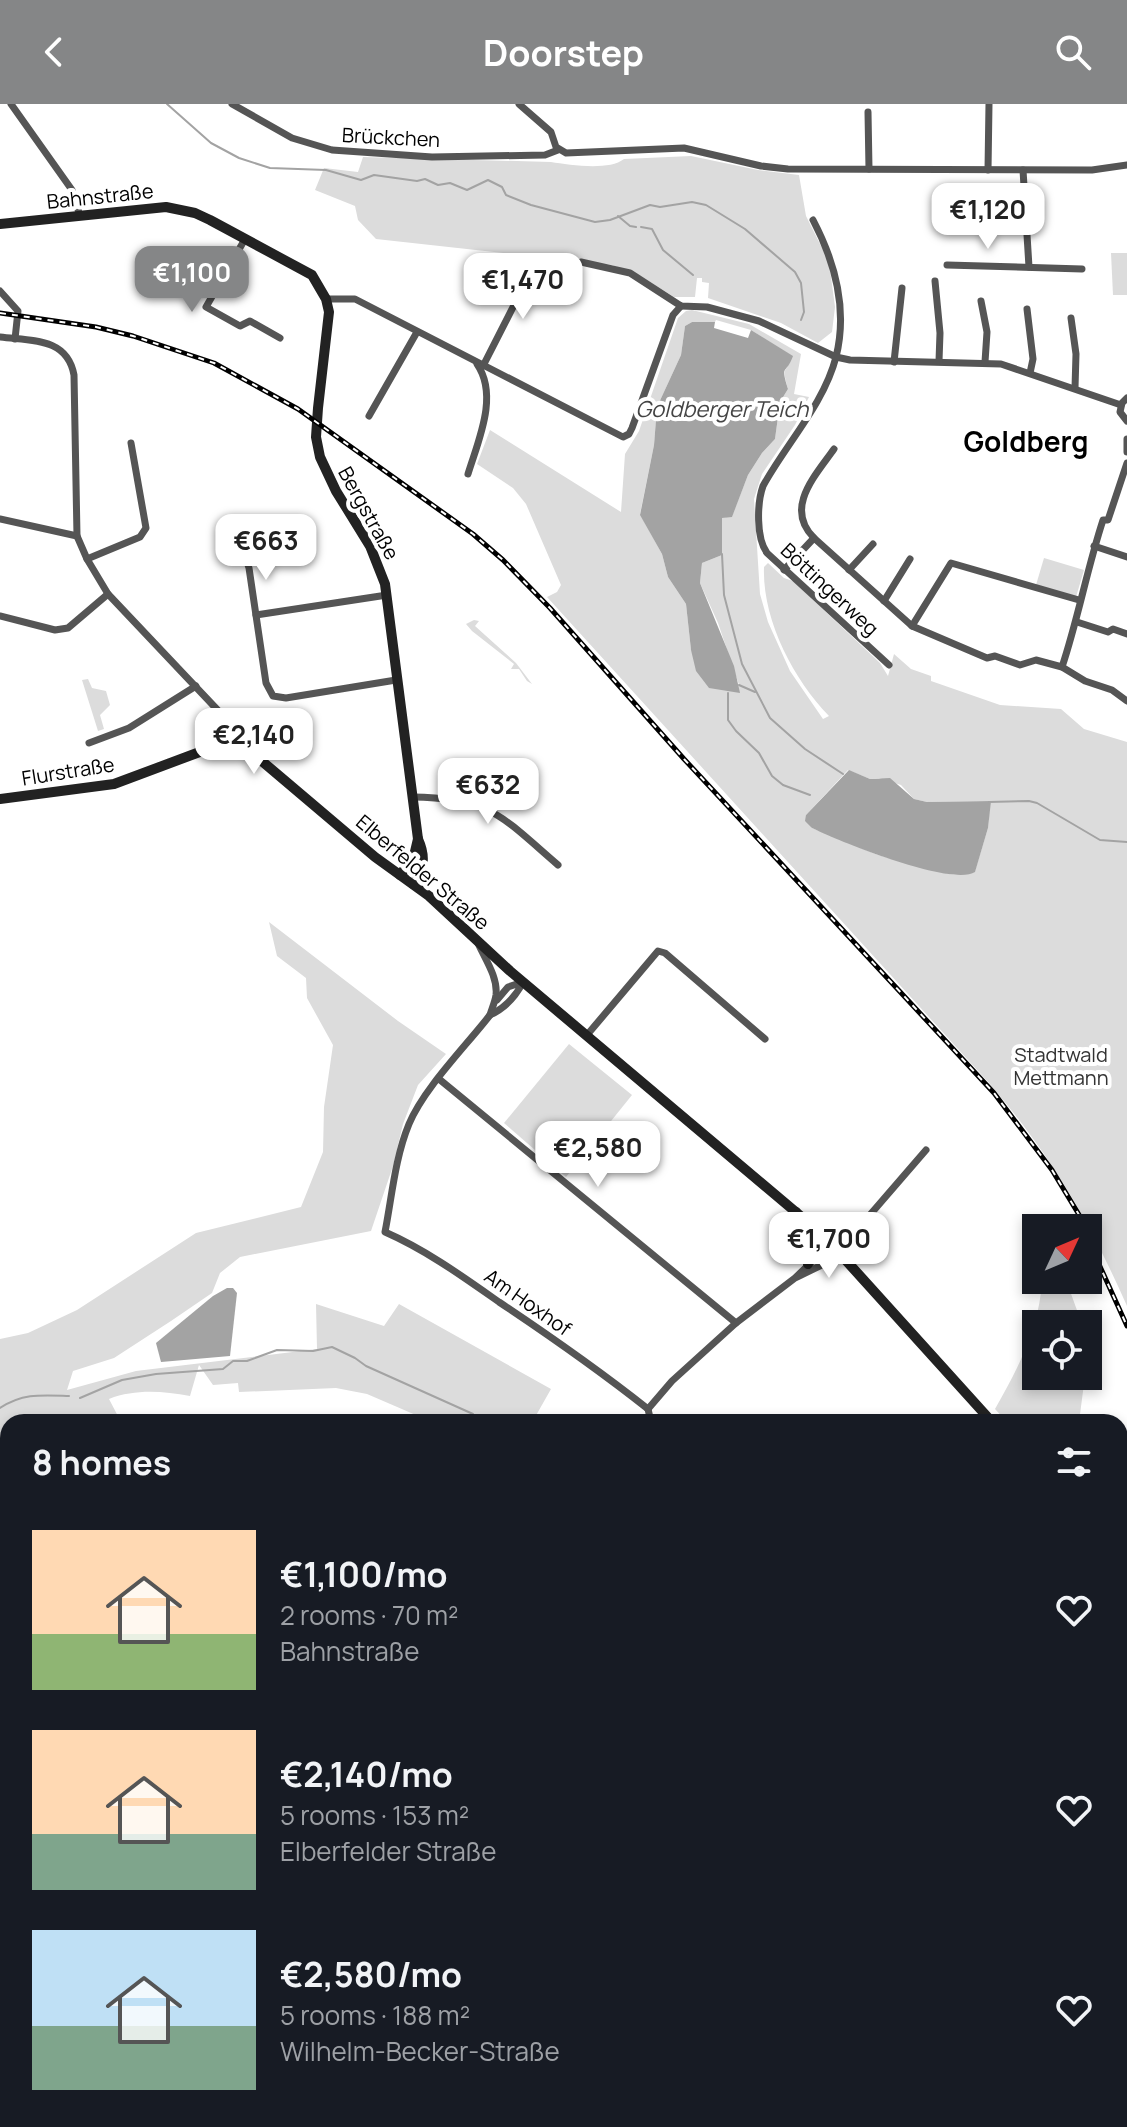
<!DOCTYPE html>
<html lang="en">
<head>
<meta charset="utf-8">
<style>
  :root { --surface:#171b24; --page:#20242c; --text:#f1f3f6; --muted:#9ea1a6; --accent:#858687 }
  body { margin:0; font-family:Manrope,sans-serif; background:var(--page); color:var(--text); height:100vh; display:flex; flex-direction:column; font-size:30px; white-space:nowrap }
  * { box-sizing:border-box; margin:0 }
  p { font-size:26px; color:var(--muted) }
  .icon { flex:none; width:44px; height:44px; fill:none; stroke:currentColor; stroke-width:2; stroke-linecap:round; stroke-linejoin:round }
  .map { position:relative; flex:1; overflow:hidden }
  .details { position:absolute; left:0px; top:1310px; width:1128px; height:714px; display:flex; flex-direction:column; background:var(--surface); border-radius:24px 24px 0 0; box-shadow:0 4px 12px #0003 }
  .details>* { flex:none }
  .needle { width:52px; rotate:46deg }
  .controls { position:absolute; left:1022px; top:1110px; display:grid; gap:16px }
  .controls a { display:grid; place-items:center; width:80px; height:80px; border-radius:0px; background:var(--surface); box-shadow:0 4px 12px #0003; font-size:40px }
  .price { position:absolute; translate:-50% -68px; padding:0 18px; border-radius:16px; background:#fff; color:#222; font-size:26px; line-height:52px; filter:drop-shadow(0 2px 4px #0008) }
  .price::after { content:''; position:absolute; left:50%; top:48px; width:24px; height:18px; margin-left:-12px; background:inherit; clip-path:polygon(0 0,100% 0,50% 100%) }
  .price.on { background:var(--accent); color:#fff }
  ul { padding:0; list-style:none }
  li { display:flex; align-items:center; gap:24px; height:200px; padding:0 32px }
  li span { display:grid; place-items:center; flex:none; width:224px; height:160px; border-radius:0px; color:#555 }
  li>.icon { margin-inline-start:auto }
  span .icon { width:96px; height:96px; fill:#fffc; stroke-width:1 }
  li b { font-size:34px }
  h2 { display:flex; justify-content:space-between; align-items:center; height:96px; padding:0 32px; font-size:34px }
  header { display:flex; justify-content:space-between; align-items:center; height:104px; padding:0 32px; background:var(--accent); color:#fff; font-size:36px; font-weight:700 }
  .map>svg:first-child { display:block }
  .green { fill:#dcdcdc; fill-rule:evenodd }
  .water { fill:#a3a3a3 }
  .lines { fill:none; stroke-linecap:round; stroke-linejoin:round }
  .stream { stroke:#a3a3a3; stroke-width:2 }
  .street { stroke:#555; stroke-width:7 }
  .secondary { stroke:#222; stroke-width:10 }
  .rail-casing { stroke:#000; stroke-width:5 }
  .rail { stroke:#fff; stroke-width:2; stroke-dasharray:6; stroke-linecap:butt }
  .labels { text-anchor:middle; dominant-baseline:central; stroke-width:8; stroke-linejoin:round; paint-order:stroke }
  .street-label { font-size:20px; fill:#000; stroke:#fff }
  .park-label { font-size:20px; fill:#333; stroke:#fff }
  .water-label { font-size:22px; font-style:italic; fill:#444; stroke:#fff }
  .district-label { font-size:28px; font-weight:bold; fill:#000; stroke:#fff }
</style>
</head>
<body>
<header><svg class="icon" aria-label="back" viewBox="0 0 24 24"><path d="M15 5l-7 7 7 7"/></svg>Doorstep<svg class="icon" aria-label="search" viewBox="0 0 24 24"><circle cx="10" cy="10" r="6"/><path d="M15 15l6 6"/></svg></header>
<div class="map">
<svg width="1127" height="2023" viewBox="0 0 1127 2023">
  <rect width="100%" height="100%" fill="#fff"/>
  <g class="green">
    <path d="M691 52 758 66 799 71 806 112 829 158 835 203 832 228 818 239 781 219 708 194 709 179 702 178V174H697L695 193H674L639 171 612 161 376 135 358 116 355 102 315 86 324 64 358 68 363 53 551 58C570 61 609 67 624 55Z"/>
    <polygon points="1111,149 1127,149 1127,191 1113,191"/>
    <path d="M692 206 749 220 801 250 794 290 809 293 795 321 762 370 754 395 760 490 768 518 790 567 823 615 829 612C793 575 762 515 764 463L768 459 784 474 793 477 880 559 888 572 894 550 911 565 931 572V577L1000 601 1061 605 1084 625 1127 638V1202C1089 1116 1050 1050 988 978L547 493 557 488 561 481 526 400 513 384 477 360 490 326 621 408 625 350 639 327 678 214 686 207ZM716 216 751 226 792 252C786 272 781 260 788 285L780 298 775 335 762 349 748 371 732 412 721 414 722 451 702 459 700 479 718 519 739 581 691 546 686 500 668 473 662 450 640 410 654 341 657 303 681 251 685 222 692 218H715ZM848 666 870 675 879 674 901 681 914 695 927 698 990 697 988 724 975 767 954 771 925 764 878 751 812 724 806 711Z"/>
    <polygon points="1044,454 1084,466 1076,493 1036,481"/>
    <polygon points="474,516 479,517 475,522 516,559 532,580 527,577 519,565 511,565 514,560 472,527 466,520"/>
    <polygon points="88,575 92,584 106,587 110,601 100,611 104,625 98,627 82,576"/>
    <path d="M269 818 398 917 446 950 418 981 403 1020 393 1062 371 1127 240 1153 220 1169 212 1189 171 1217 114 1254 73 1267 67 1286 136 1267 317 1245 316 1200 384 1222 399 1200 551 1285 534 1315 537 1318H432L367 1290 336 1284 239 1288 238 1279 213 1281 199 1261 190 1292C162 1287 135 1285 109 1295L121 1318H8V1389L0 1393V1235L28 1229 77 1206 196 1129 301 1103 323 1048 324 1003 333 941 307 894 306 874 277 852Z"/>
    <polygon points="569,940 632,991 566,1073 504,1019"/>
    <path d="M1042 1176H1066L1082 1220H1036V1272H1085L1079 1318H1007L995 1305C1018 1265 1040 1222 1042 1176Z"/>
    <polygon points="1120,1367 1127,1373 1127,1412 1120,1414"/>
    <polygon points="1127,1478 1127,1949 1120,1939 1120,1861 1123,1854 1120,1850 1120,1479"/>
    <polygon points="1120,1953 1127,1964 1127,2023 988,2023 995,2016 1120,2016"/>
  </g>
  <g class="water">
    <path d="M692 218H715L714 224 748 234 751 226 793 252C786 272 780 259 788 285L780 298 775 335 762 349 748 371 732 413 722 414V451L702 459 700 479 734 562 740 589 709 584 696 567 691 546 686 500 668 473 662 450 640 411 654 341 657 303 681 251 685 222Z"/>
    <path d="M849 666 870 675 890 674 914 695 927 698 991 697 988 724 975 768C952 783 838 737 812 724L805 717 806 711Z"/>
    <polygon points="227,1184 233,1184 237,1189 230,1252 161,1258 156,1239 213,1192"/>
  </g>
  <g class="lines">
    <g class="stream">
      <polyline points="167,0 211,39 239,54 270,64 326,66 361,76 374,71 417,77 425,75 438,81 450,79 467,86 488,76 502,83 506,91 531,101 595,118 610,116 650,101 660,103 692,98 706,101 745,125 795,168 801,179 804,208 801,216"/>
      <polyline points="618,112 630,122 636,123"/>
      <polyline points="641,123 652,125 663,146 693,171"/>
      <polyline points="722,450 724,491 742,560 770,614 805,645 843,670"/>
      <polyline points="739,581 755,588"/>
      <polyline points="728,589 728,616 736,627 759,649 772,672 783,681 810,691"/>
      <polyline points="989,698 1029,697 1037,699 1100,736 1127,738"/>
      <polyline points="80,1294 122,1276 156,1270 223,1265 233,1257 247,1257 277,1246 313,1247 332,1243 355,1254 366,1262 473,1310 476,1318"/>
      <path d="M0 1304C23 1289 41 1291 69 1292"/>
      <polyline points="1120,1836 1127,1845"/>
    </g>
    <g class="street">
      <polyline points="11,0 72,86 80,112"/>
      <polyline points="232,0 292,34 332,46 432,53 545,51 558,46"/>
      <polyline points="519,0 551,28 556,43 566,49 684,44 761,62 788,65 1092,66 1127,61"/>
      <polyline points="868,8 869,65"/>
      <polyline points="988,66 989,0"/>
      <polyline points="1023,66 1029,163"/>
      <path d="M813 116C835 158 848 205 836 253 824 300 786 340 763 382 757 399 756 434 767 449L889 561"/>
      <polyline points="245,135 206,203 240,222 250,217 280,234"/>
      <polyline points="581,158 630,169 681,202 707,203 759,217 836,253 850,256 1001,260 1121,301"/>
      <polyline points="947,161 1082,165"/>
      <polyline points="935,177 940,229 939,257"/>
      <polyline points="0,187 18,207 15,235"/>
      <polyline points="326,195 355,195 623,333 629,330 632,324 673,211 681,202"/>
      <polyline points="981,197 987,228 985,258"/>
      <polyline points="1027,205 1033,255 1030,269"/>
      <polyline points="1071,214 1076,250 1075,284"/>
      <path d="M0 233C31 237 67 233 74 271L77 432 87 455 108 490 228 617 233 628 231 644"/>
      <polyline points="894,258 902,184"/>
      <polyline points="483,262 536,158"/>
      <polyline points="1127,294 1122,299 1120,308 1127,317"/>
      <polyline points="369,312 417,228"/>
      <polyline points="1127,335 1127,348"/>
      <path d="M468 370C478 337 499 292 477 260"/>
      <polyline points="0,415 77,432"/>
      <path d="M814 434C784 404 815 372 834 345"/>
      <polyline points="1094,442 1127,453"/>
      <polyline points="235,452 245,452 249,464 266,579 273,592 286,594 396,576"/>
      <polyline points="87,455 140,433 146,424 131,339"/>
      <polyline points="784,466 814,434 912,522 987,554 995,552 1020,561 1036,556 1062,563 1085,577 1112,586 1127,597"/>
      <polyline points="849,466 873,440"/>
      <polyline points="884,497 910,455"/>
      <polyline points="256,511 387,491"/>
      <polyline points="0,512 55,526 68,524 108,490"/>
      <polyline points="1077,518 1108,528 1113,525 1127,530"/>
      <polyline points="912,522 951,459 1079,496"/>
      <path d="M1062 563C1078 515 1087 465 1103 416H1108L1127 359"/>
      <polyline points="89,639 129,624 196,582"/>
      <path d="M412 693C491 694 501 712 558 761"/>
      <path d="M478 839C485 855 498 873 496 891 495 898 492 904 490 911 466 942 424 984 409 1020 395 1054 392 1092 385 1128 426 1146 462 1172 499 1198 550 1232 600 1267 648 1305"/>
      <polyline points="497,896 508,883 523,878"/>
      <path d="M490 911C505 904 516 892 523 878"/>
      <polyline points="587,931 658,847 665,849 765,935"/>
      <polyline points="439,975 736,1219"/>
      <polyline points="797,1173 828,1158 836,1145 856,1127 926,1046"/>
      <polyline points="648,1305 672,1277 736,1219 795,1174 821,1149 836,1145"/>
      <polyline points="648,1305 651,1318"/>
    </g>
    <g class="secondary">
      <path d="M0 120 166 103 195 109 210 116 312 171 326 195 329 208 318 304 316 333 320 353 336 387 370 442 385 480 418 735C426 753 424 764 413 780"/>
      <polyline points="0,695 114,680 205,646 231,644 257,653 375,753 429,792 510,867 823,1131 992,1318"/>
      <polyline points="400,771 414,752 418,735"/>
      <path d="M796 1108C801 1130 813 1135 808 1160"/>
      <polyline points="1120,1426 1127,1428"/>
      <polyline points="1120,1465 1127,1463"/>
    </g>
    <g class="rail-casing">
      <g id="rail">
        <polyline points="0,209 96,223 133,232 214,259 298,305 473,430 503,456 550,504 684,655 994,989 1052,1066 1087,1124"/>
        <polyline points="1088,1136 1127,1222"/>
      </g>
    </g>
    <use href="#rail" class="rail"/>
  </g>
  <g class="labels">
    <g class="street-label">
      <text transform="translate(391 33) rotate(3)">Brückchen</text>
      <text transform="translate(100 92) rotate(-6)">Bahnstraße</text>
      <text transform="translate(369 409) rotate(61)">Bergstraße</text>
      <text transform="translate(830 485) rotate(43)">Böttingerweg</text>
      <text transform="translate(68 667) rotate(-9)">Flurstraße</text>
      <text transform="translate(423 768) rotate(40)">Elberfelder Straße</text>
      <text transform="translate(528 1198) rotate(35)">Am Hoxhof</text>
    </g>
    <g class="park-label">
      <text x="1061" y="950">Stadtwald<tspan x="1061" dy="23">Mettmann</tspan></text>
    </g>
    <g class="water-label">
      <text x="722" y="305">Goldberger Teich</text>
    </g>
    <g class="district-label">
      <text x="1026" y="337">Goldberg</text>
    </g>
  </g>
</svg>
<div class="controls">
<a><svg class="needle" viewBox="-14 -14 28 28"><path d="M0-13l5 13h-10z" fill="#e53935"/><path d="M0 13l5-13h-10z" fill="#9ea1a6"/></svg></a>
<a><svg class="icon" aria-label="locate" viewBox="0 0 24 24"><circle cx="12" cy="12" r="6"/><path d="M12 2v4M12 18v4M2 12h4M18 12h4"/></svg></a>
</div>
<b class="price" style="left:988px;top:147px">€1,120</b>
<b class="price on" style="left:192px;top:210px">€1,100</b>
<b class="price" style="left:523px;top:217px">€1,470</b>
<b class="price" style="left:266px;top:478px">€663</b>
<b class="price" style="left:254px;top:672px">€2,140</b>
<b class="price" style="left:488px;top:722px">€632</b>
<b class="price" style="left:598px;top:1085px">€2,580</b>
<b class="price" style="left:829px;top:1176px">€1,700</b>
<section class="details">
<h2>8 homes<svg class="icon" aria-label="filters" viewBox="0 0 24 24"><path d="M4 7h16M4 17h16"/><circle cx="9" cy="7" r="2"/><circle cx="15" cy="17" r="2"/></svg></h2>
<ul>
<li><span style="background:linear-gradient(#ffd9b3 65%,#8fb573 0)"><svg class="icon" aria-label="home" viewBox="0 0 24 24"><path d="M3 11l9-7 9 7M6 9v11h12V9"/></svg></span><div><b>€1,100/mo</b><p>2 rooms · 70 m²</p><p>Bahnstraße</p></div><svg class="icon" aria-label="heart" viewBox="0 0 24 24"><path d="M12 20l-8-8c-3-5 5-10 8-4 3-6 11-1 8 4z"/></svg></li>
<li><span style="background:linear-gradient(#ffd9b3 65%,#7fa58c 0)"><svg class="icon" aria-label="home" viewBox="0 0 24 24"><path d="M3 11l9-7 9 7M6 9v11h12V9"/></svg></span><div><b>€2,140/mo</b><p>5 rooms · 153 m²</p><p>Elberfelder Straße</p></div><svg class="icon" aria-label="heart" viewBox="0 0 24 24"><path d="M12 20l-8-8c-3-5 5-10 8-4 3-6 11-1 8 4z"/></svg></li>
<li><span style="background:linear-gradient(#bfe0f5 60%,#7fa58c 0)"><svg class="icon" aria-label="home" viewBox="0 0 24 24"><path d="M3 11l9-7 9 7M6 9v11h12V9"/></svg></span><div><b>€2,580/mo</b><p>5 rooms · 188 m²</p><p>Wilhelm-Becker-Straße</p></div><svg class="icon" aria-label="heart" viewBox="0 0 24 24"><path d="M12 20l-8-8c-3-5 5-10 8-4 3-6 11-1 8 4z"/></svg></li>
</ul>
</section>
</div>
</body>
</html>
